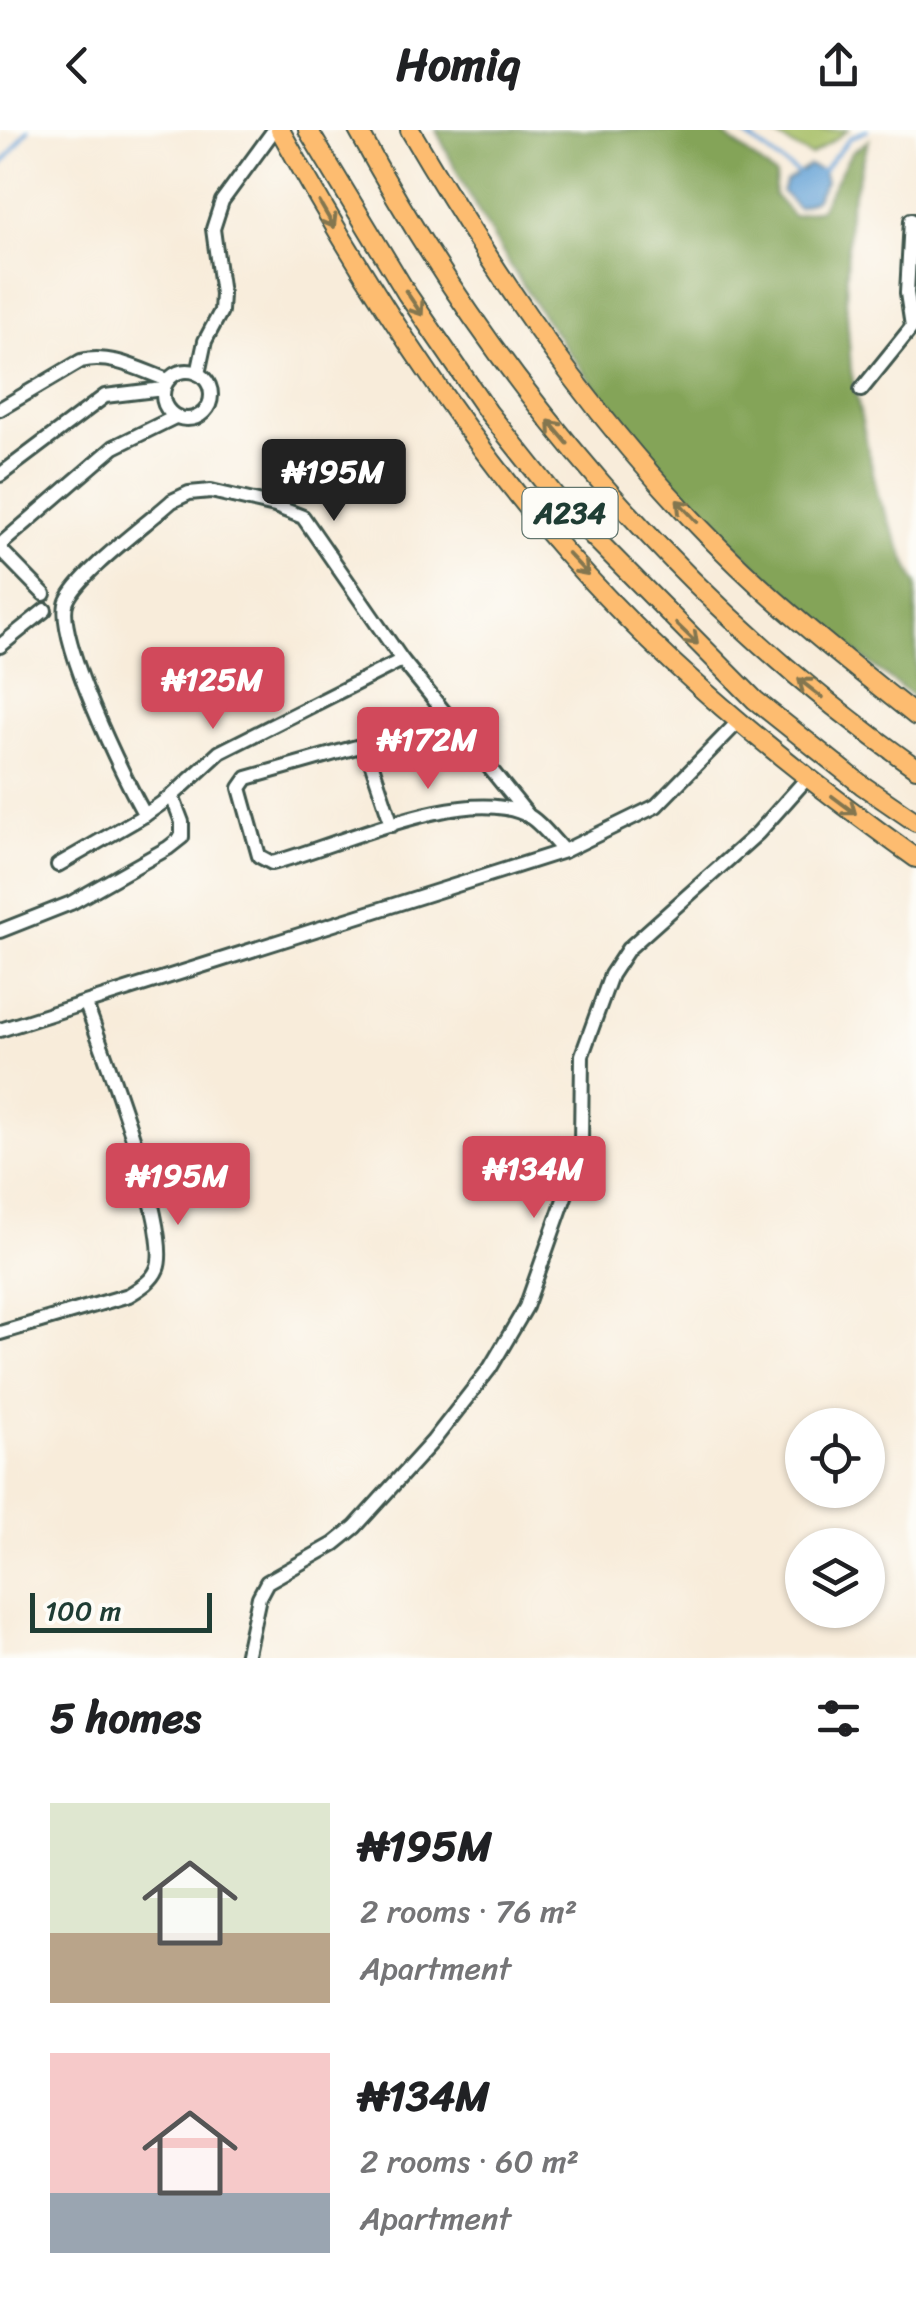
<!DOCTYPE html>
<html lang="en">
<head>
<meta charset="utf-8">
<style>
  :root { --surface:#fff; --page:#f2f2f2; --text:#202124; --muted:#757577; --accent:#d1495b }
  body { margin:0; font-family:Sriracha,sans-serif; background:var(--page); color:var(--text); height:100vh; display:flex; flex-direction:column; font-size:38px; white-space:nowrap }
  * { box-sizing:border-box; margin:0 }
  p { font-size:32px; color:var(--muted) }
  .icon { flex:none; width:55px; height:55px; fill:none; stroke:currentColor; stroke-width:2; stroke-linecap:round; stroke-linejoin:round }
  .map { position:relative; height:1528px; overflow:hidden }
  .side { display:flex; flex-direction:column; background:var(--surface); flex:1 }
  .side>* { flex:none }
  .fabs { position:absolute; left:785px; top:1278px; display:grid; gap:20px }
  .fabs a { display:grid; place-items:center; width:100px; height:100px; border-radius:50%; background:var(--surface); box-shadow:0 2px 8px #0004; font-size:50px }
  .scale { position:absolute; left:30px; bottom:25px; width:182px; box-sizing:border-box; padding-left:10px; border:5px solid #1f3d34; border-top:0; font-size:28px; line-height:35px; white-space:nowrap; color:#1f3d34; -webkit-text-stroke:8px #fdfcf7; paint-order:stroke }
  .price { position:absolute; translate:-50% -85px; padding:0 22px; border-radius:10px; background:var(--accent); color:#fff; font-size:32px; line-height:65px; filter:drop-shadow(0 2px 5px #0008) }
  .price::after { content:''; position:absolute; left:50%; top:60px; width:30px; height:22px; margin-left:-15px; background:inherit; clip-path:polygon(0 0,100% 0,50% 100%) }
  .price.current { background:#222; color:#fff }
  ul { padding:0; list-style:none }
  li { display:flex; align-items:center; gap:30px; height:250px; padding:0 50px }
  li span { display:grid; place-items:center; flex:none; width:280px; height:200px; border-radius:0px; color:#555 }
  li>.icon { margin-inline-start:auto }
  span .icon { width:120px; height:120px; fill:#fffc; stroke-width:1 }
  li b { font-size:42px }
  h2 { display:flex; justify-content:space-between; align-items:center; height:120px; padding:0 50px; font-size:42px }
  header { display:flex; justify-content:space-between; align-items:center; height:130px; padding:0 50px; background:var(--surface); font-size:45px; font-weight:700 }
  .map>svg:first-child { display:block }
  .green { fill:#a5bd63; stroke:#627d4c; stroke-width:2.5 }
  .forest { fill:#84a459; stroke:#527046; stroke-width:2.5 }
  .water { fill:#64a1d6; stroke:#426f85; stroke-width:2.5 }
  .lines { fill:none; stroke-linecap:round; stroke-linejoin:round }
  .stream { stroke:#64a1d6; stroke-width:4 }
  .minor-casing { stroke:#40574d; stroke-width:18 }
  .highway-casing { stroke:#40574d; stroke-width:22 }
  .minor { stroke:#fff; stroke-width:12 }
  .highway { stroke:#fdbc70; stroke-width:18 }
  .oneway { stroke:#83764f }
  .labels { text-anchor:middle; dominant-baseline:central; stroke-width:8; stroke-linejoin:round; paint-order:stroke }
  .shield { fill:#fdfcf7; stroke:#62766e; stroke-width:2.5 }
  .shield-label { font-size:30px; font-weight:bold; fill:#1f3d34 }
</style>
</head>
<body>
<header><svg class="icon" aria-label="back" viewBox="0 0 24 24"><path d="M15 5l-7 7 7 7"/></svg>Homiq<svg class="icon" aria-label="share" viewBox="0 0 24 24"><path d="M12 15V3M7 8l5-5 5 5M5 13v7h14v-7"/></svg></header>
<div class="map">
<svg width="916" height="1528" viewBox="0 0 916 1528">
  <rect width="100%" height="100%" fill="#fdfcf7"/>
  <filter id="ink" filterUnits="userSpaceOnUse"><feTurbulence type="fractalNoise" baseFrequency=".01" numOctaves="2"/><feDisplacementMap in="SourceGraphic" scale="20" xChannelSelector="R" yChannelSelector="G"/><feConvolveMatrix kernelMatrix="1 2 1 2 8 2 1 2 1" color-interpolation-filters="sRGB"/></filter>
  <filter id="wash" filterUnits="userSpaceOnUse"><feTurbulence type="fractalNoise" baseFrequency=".0048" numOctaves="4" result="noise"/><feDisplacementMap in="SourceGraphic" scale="40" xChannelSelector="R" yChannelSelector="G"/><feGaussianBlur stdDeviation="2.25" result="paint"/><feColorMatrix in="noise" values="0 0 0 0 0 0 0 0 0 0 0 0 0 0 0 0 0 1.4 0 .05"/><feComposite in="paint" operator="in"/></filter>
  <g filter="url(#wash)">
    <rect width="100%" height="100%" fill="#f8ecda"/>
    <polygon class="green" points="765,0 848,0 811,26"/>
    <path class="forest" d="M436 0H718L776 46 774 65 793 86 820 79 851 23 869 10 849 80 846 169 851 241 878 366 916 454V569C711 417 547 231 436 0Z"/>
    <polygon class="water" points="809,36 823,41 826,52 815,70 798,78 782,62 786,52"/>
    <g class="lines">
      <g class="stream">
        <polyline points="738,0 800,45"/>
        <polyline points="0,37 28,0"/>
        <polyline points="819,42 823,41 850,8 867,0"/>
      </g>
    </g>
  </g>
  <g filter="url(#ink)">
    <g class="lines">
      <g class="minor-casing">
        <g id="minor">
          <polyline points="911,90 907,163 912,196"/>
          <circle cx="187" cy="265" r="24"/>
          <polyline points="198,244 205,211 221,181 222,164 213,99 222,71 274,0"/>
          <polyline points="861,260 916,192"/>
          <path d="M0 279 81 231C110 223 140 240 168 250"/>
          <polyline points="0,345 105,266 163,259"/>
          <polyline points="0,415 114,317 175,287"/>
          <polyline points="0,419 44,464"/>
          <polyline points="0,516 45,480"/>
          <path d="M145 685C126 653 53 503 67 471 79 443 147 394 172 371L189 363 211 361 275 376 303 387 402 530 527 684"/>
          <path d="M392 695 370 629 360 616 247 648 240 658 259 726 272 733C338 716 462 655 525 684 539 690 553 710 564 721"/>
          <polyline points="58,735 145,685 172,666 220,622 402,530"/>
          <polyline points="0,801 71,773 168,718 182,707 182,692 172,666"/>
          <polyline points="0,900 564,721 656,676 738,592"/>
          <path d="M0 1203 129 1165C140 1158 152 1151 157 1139 173 1103 102 918 86 874"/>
          <polyline points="246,1528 259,1467 267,1452 334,1414 355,1397 433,1311 490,1238 526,1177 574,1041 581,1015 582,925 611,845 628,819 758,703 808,647"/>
        </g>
      </g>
      <g class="highway-casing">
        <g id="highway">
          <path d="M280 0C358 142 444 278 548 402 654 528 783 633 916 728"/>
          <polyline points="308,0 407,164 488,282 563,376 755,570 862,655 916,692"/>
          <path d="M358 0C493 251 683 474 916 638"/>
          <path d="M410 0C508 167 620 329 764 460 813 505 865 545 916 586"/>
        </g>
      </g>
      <use href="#minor" class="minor"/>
      <use href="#highway" class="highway"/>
    </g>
    <defs><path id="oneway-shaft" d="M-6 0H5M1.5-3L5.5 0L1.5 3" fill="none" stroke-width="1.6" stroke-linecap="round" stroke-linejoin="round" transform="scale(2.5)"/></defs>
    <g class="oneway">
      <use href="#oneway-shaft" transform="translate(327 85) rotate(60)"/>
      <use href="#oneway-shaft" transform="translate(414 173) rotate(56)"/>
      <use href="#oneway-shaft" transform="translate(558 302) rotate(-130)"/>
      <use href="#oneway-shaft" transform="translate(687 381) rotate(-133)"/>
      <use href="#oneway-shaft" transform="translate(578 434) rotate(47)"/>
      <use href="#oneway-shaft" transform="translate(687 504) rotate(44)"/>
      <use href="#oneway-shaft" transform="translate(810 558) rotate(-142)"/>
      <use href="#oneway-shaft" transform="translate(844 675) rotate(37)"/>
    </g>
  </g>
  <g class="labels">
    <rect class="shield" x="522.5" y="358" width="95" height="50" rx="8"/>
    <g class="shield-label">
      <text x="570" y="383">A234</text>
    </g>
  </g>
</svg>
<div class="fabs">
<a><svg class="icon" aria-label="locate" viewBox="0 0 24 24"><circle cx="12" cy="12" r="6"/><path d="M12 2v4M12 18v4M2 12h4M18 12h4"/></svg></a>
<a><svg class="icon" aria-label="layers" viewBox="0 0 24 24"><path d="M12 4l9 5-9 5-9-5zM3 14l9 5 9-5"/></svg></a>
</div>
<div class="scale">100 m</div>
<b class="price current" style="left:334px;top:394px">₦195M</b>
<b class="price" style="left:213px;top:602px">₦125M</b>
<b class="price" style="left:428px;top:662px">₦172M</b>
<b class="price" style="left:534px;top:1091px">₦134M</b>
<b class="price" style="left:178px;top:1098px">₦195M</b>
</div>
<section class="side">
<h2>5 homes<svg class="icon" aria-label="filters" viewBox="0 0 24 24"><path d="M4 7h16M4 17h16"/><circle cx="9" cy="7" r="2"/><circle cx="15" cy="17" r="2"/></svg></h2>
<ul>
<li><span style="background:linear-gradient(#dfe7d0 65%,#b9a48a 0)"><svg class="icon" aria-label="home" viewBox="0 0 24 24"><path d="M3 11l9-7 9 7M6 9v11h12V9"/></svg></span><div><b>₦195M</b><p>2 rooms · 76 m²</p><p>Apartment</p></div></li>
<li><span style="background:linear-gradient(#f6c9c9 70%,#9aa5b1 0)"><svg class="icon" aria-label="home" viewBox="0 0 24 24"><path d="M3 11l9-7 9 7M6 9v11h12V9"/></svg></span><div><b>₦134M</b><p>2 rooms · 60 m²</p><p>Apartment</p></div></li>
</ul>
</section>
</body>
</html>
